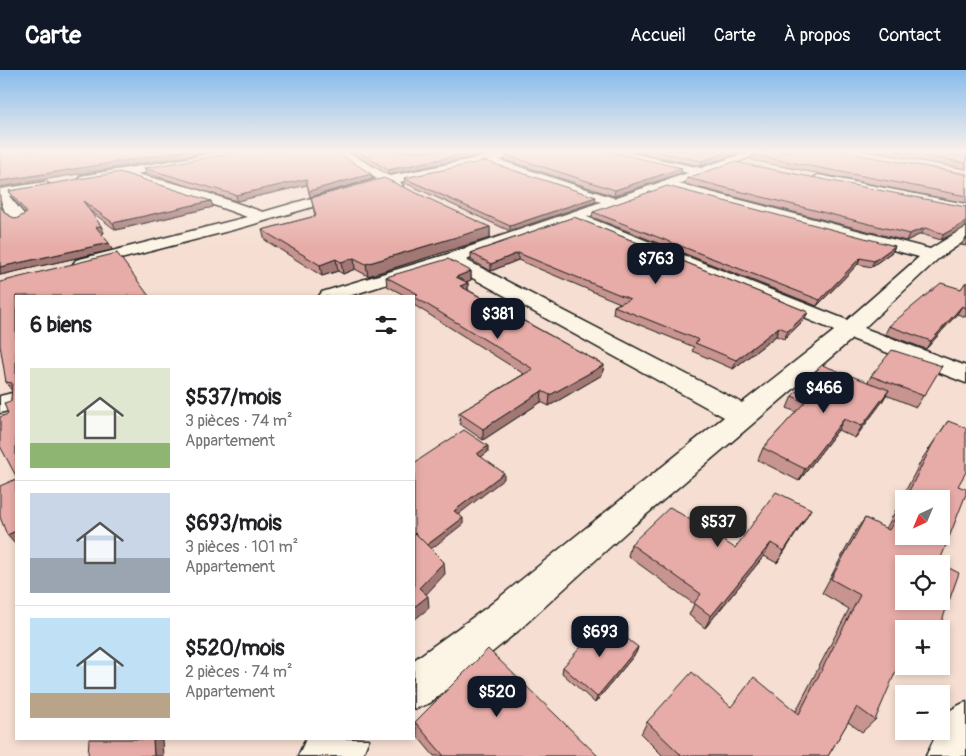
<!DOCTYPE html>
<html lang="fr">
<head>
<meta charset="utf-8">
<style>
  :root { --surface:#fff; --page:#f6f6f6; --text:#202124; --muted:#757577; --line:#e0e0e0; --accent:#111827 }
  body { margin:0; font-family:Pangolin,sans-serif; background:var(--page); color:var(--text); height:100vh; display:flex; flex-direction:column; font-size:19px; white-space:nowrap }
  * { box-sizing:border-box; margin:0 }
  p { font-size:16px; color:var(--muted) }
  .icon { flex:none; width:28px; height:28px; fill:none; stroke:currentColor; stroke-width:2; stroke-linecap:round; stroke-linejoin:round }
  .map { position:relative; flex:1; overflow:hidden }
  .side { position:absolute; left:15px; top:225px; width:400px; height:445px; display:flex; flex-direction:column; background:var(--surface); border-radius:0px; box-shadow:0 2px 8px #0003 }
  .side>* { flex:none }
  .needle { width:32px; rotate:224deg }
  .fabs { position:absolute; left:895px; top:420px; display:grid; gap:10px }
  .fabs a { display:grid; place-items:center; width:55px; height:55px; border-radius:0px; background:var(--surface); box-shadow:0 2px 8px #0003; font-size:25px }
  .price { position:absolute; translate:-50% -42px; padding:0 11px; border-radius:10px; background:var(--accent); color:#fff; font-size:16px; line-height:32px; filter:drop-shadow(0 1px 2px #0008) }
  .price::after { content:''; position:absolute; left:50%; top:30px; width:15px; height:11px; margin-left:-8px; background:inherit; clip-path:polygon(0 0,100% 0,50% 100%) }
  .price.current { background:#222; color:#fff }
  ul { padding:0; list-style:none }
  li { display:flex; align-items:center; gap:15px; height:125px; padding:0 15px }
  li+li { border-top:1px solid var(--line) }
  li span { display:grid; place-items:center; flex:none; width:140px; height:100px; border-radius:0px; color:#555 }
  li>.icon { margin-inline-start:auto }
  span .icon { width:60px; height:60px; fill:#fffc; stroke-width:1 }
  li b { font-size:21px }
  h2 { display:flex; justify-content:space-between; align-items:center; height:60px; padding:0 15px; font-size:21px }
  header { display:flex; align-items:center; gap:30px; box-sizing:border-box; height:70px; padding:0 25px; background:var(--accent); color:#fff }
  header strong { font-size:24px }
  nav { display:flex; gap:28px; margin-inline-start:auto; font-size:18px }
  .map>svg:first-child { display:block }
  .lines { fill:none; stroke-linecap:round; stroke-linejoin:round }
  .minor-casing { stroke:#1c1c1c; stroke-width:3 }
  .minor { fill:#fcf5e5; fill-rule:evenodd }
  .wall { fill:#c79490; stroke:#1c1c1c; fill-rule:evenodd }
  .shaded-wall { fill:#a27875; stroke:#1c1c1c }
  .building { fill:#e7aca7; stroke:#1c1c1c }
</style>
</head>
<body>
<header>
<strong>Carte</strong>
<nav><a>Accueil</a><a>Carte</a><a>À propos</a><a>Contact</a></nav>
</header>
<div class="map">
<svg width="966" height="686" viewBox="0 0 966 686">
  <rect width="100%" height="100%" fill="#f6dfd2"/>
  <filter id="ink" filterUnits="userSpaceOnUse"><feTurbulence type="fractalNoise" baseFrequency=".02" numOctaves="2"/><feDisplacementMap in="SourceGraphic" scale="10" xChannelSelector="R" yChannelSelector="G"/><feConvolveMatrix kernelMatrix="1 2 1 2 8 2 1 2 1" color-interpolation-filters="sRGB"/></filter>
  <g filter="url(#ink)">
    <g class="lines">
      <g class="minor-casing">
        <g id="minor">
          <path d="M229 81H253L248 84 137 104 193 118 263 142 377 109 333 81H346L390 106 511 81H531L530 83 499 90 614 128 688 103 602 83 601 81H621L701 98 751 81H767L679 114 930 179 966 157V170L938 189 864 258 966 296V313L852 269 634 455 518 561 430 633 414 639V590L490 535 724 347 449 195 349 226H319L322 222 445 185 601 132 485 93 400 112 403 115 396 119 387 115 244 157 82 199 76 198 73 194 76 190 247 147 183 124 123 106 85 113 80 112 79 109 80 106ZM666 119 919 187 847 250 587 147ZM573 152 826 257 834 261 742 333 466 190Z"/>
          <polygon points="818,105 966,134 966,142 813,112 812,109"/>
          <path d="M45 112 52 116 50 119 9 126 28 149 20 154C5 150 0 132 0 119Z"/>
          <polygon points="16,322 16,339 0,343 0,326"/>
          <path d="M966 632V686H926L938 661H941C941 644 952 638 966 632Z"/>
          <polygon points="306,669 369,669 362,686 298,686"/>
        </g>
      </g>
      <use href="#minor" class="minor"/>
    </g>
    <g class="wall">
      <polygon points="349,81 502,81 388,105"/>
      <polygon points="630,81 745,81 701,96"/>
      <polygon points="866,81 966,81 966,99"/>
      <polygon points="506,85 682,98 681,103 614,126 506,90"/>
      <polygon points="753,85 966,104 966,133 751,90"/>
      <polygon points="144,98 371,104 372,109 310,127 307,115 237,131 146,103"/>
      <polygon points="404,108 595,132 510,161 405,113"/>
      <polygon points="687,108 966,137 966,157 941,170 921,164 906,171 685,114"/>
      <polygon points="9,121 211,131 213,137 116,160 89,140 101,156 104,163 101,163 112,180 0,205 0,130 2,139 6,144 16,149 25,144 12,127"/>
      <polygon points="311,128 490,157 490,168 368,206 355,199 343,204 338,201 322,206 265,170 262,160 315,146"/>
      <polygon points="593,142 895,176 892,182 871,197 858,194 817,236 592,147"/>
      <polygon points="574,147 808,242 804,250 784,269 776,266 733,299 692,281 694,277 613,244 614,236 620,233 518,190 491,201 471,190 471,183"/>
      <polygon points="966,168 966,176 961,175 965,169"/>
      <polygon points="471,201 471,210 466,212 468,213 468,220 604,295 602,305 549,336 541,332 483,370 460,354 459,343 524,304 414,235 414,226 406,226 387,216 386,207"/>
      <polygon points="966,212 966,247 957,244 926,279 885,264 889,256 961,219"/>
      <polygon points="16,226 16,406 8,344 11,331 12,321 6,312"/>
      <polygon points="942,296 916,337 886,325 882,332 855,368 838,360 799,411 758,390 763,378 796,342 787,338 792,326 868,312 871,306"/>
      <path d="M948 351 958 416 939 493V559H904L875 650 862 662 848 652 828 686H663L641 664 647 652 796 641 849 539 822 523 855 462 865 448 886 459 922 389ZM904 429H941L904 466Z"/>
      <polygon points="804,451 777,493 764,486 705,558 689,545 694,534 628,486 631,474 735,478"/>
      <polygon points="638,577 636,583 595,633 562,603 563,597"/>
      <polygon points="415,652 598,686 434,686 418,667"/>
    </g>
    <g class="shaded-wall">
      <polygon points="185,81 217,81 0,117 0,111"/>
      <polygon points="479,81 502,81 388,105 388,100"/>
      <polygon points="732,81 745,81 701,96 702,91"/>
      <polygon points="682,98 681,103 614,126 615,120"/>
      <polygon points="371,104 372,109 310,127 309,121"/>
      <polygon points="306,109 307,115 237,131 236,125"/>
      <polygon points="596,127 595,132 510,161 510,156"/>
      <polygon points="211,131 213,137 116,160 113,153"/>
      <polygon points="966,152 966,157 941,170 944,164"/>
      <polygon points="101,156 104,163 99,164 96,157"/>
      <polygon points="490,157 490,168 368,206 366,194"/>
      <polygon points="925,158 921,164 906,171 909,164"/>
      <polygon points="109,173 112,180 0,205 0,197"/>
      <polygon points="895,176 892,182 871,197 874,191"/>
      <polygon points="518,183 518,190 491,201 491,194"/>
      <polygon points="354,188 355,199 343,204 341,192"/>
      <polygon points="860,188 858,194 817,236 820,230"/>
      <polygon points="336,189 338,201 322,206 320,195"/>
      <polygon points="471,201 471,210 456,216 456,207"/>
      <polygon points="468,213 468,222 460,216"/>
      <polygon points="962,236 957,244 926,279 931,271"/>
      <polygon points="808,242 804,250 784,269 788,261"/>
      <polygon points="779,257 776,266 733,299 736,290"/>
      <polygon points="604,295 602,305 549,336 550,325"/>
      <polygon points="889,320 882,332 855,368 862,356"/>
      <polygon points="542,321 541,332 483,370 483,359"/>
      <polygon points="844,349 838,360 799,411 805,399"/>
      <polygon points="488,376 488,382 477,390 477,384"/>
      <polygon points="504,403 504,409 455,447 454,441"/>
      <polygon points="811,439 804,451 777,493 784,481"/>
      <polygon points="463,448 463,454 426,483 426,476"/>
      <polygon points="16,461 16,474 15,474 7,465"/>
      <polygon points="771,473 764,486 705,558 711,546"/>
      <polygon points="444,492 445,504 421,530 419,518"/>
      <polygon points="428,526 429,538 414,550 414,537"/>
      <polygon points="638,577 636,583 595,633 597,627"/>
      <polygon points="153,669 162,669 163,686 154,686"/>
    </g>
    <g class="building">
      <polygon points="0,81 185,81 0,111"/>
      <polygon points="247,81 336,81 371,104 309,121 306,109 236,125 144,98"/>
      <polygon points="357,81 479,81 388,100"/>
      <polygon points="526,81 607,81 682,98 615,120 506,85"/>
      <polygon points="654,81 732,81 702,91"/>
      <polygon points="762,81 838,81 966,104 966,126 753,85"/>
      <polygon points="896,81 966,81 966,93"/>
      <polygon points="485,91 596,127 510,156 404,108"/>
      <polygon points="734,92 966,137 966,152 944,164 925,158 909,164 687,108"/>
      <polygon points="120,102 211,131 113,153 83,131 101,156 96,157 109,173 0,197 0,136 6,144 16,149 27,143 9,121"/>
      <polygon points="384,108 490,157 366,194 354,188 341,192 336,189 320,195 262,160 316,146 311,128"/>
      <polygon points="667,116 895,176 874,191 860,188 820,230 593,142"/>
      <polygon points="574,147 808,242 788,261 779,257 736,290 695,273 699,270 614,236 630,229 518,183 491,194 471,183"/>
      <polygon points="117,183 149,226 16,226 16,406 0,376 0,347 8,344 4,333 11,331 12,313 6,312 0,275 0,212"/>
      <polygon points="448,189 471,201 456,207 468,213 460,216 604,295 550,325 542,321 483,359 459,343 533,299 413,226 418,224 386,207"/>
      <polygon points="966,212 966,238 962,236 931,271 889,256 941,213 961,219"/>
      <polygon points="892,280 942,296 924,326 871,306"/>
      <polygon points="822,295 889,320 862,356 844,349 805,399 763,378 805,332 792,326"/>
      <polygon points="948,351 966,358 966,402 958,416 966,419 966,424 939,493 940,494 904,494 904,531 941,531 941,494 959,503 939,559 918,559 914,557 914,559 904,559 904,582 875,650 857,637 828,686 682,686 647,652 692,602 731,637 754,607 799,644 860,525 831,509 865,448 889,460 904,431 904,466 941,466 941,429 905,429 932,375"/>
      <polygon points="464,360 488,376 477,384 504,403 454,441 463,448 427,475 415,463 414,464 414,393"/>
      <polygon points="16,409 16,461 7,465 0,447 0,416"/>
      <polygon points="776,422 811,439 784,481 771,473 711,546 694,533 701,524 631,474 670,437 735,478"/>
      <polygon points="415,463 444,492 419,518 428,526 414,537 414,464"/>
      <polygon points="604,551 638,577 597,627 563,597"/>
      <polygon points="488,579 598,686 444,686 415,652"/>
      <polygon points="89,669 153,669 154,686 88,686"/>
    </g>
  </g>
  <linearGradient id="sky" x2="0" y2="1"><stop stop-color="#86bbeb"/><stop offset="0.46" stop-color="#fbf1eb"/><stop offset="1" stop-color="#fbf1eb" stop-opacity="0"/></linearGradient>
  <rect width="966" height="177" fill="url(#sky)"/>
</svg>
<div class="fabs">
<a><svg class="needle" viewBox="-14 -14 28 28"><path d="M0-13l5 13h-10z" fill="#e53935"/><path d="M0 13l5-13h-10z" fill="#757577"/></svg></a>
<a><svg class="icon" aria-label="locate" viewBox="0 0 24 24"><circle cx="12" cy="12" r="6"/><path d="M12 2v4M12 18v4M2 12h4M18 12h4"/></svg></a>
<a>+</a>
<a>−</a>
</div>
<b class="price" style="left:656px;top:215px">$763</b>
<b class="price" style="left:498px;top:270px">$381</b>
<b class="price" style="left:824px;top:344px">$466</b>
<b class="price current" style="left:718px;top:478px">$537</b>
<b class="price" style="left:600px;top:588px">$693</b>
<b class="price" style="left:497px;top:648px">$520</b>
<section class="side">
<h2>6 biens<svg class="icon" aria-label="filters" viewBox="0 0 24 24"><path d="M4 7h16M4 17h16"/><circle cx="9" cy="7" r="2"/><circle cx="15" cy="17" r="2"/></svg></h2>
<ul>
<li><span style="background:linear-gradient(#dfe7d0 75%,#8fb573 0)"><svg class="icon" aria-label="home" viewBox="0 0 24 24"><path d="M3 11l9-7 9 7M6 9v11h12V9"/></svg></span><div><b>$537/mois</b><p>3 pièces · 74 m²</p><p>Appartement</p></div></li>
<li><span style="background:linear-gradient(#c9d6e8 65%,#9aa5b1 0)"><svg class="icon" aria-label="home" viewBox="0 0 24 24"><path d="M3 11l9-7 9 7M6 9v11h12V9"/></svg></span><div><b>$693/mois</b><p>3 pièces · 101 m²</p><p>Appartement</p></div></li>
<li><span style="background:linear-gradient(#bfe0f5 75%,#b9a48a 0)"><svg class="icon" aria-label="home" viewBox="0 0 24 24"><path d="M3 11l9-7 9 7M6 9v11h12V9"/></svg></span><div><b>$520/mois</b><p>2 pièces · 74 m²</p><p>Appartement</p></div></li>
</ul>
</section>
</div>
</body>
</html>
